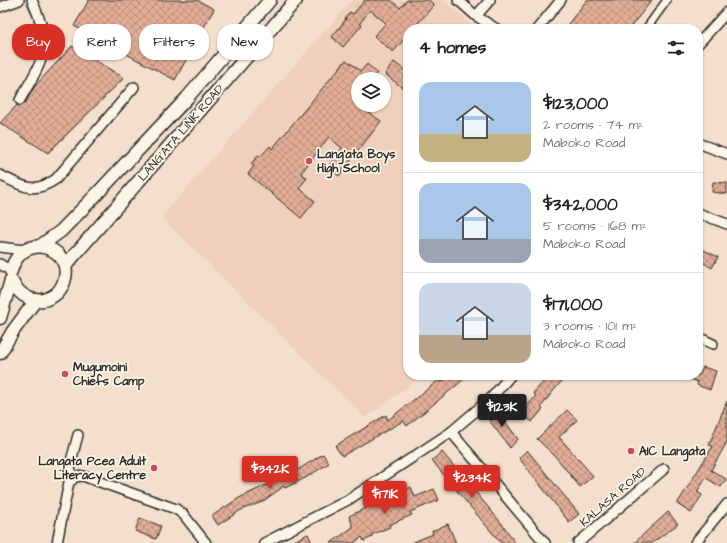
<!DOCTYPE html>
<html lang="en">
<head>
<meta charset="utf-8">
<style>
  :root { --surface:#fff; --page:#f6f6f6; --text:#222; --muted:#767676; --line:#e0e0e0; --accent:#d93025 }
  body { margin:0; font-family:"Architects Daughter",sans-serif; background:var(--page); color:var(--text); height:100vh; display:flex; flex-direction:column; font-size:15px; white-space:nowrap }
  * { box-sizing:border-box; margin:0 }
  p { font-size:13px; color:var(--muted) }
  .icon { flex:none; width:22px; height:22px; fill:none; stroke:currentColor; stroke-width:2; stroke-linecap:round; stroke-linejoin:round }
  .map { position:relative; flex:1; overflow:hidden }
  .drawer { position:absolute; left:403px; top:24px; width:300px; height:356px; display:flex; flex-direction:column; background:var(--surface); border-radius:16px; box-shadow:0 1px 3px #0004 }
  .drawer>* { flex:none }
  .hud { position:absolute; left:12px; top:24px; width:331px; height:36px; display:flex; gap:8px }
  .tools { position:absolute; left:351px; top:72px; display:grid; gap:8px }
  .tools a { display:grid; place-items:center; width:40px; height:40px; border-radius:50%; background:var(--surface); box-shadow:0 1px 3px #0004; font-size:20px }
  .price { position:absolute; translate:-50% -34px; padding:0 9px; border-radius:4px; background:var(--accent); color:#fff; font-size:13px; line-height:26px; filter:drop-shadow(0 1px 2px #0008) }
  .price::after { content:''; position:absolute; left:50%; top:24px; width:12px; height:9px; margin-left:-6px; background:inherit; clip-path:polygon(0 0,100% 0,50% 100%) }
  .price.on { background:#222; color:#fff }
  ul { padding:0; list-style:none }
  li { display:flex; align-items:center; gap:12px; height:100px; padding:0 16px }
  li+li { border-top:1px solid var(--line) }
  li span { display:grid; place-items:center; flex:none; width:112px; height:80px; border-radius:12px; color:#555 }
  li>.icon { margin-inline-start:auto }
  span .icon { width:48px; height:48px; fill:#fffc; stroke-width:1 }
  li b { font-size:17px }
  h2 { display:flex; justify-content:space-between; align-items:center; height:48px; padding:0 16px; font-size:17px }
  .pill { padding:0 14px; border-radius:16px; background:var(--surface); box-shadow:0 1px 3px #0004; font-size:14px; line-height:36px }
  .pill.on { background:var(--accent); color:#fff }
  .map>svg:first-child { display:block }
  .built { fill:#efd0bc; fill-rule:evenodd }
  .building { fill:url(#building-cross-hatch); stroke:#2b2b2b }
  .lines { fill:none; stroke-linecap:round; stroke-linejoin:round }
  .pedestrian-casing { stroke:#2b2b2b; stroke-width:10 }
  .minor-casing { stroke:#2b2b2b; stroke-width:12 }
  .secondary-casing { stroke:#2b2b2b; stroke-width:15 }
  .pedestrian { stroke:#fcf5e5; stroke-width:7 }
  .minor { stroke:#fcf5e5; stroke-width:9 }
  .secondary { stroke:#fcf5e5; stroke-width:12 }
  .poi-dot { fill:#d1495b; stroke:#fcf5e5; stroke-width:1.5 }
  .labels { text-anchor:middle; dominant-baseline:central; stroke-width:3.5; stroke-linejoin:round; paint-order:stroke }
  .street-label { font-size:12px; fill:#2b2b2b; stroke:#fcf5e5 }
  .poi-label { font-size:12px; font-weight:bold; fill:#2b2b2b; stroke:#fcf5e5; text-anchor:start }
</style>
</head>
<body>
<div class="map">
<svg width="727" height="543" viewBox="0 0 727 543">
  <defs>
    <pattern id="building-cross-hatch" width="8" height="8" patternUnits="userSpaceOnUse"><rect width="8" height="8" fill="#e2ad96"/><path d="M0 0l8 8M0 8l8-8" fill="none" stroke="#b78d7b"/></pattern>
  </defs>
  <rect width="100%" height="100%" fill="#f4dfcd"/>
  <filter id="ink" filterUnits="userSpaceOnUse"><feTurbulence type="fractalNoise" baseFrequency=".025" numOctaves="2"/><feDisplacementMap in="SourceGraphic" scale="8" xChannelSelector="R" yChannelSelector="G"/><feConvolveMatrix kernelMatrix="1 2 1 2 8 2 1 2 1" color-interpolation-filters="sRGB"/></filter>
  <g filter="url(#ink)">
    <path class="built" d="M352 0H443L477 29H408V375H424L365 418 161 217ZM358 79H384V105H358Z"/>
    <g class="building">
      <polygon points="89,0 197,0 214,9 175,80 74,26"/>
      <polygon points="365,0 391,0 400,8 407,0 429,0 434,5 413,29 408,29 408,35 393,52 374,36 386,23 370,10 360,23 362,25 343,47 332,37 346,19 345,18 350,12 353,14"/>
      <polygon points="587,0 652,0 629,29 564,29"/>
      <polygon points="72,46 124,78 48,153 0,123 17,105 20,106 25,103 35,86"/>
      <polygon points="346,60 361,71 367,64 377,73 372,79 358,79 358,105 381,121 339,176 328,167 342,148 329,137 301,173 307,178 299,188 315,201 301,218 248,174 254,166 251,164 258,155 261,156 270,146 272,149"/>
      <polygon points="394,62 408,73 408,92 385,74"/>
      <polygon points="713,182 727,183 727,194 712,192"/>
      <polygon points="704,250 718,257 712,268 699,260"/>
      <polygon points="703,367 716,371 710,390 697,385 698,382 680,375 700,375"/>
      <polygon points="449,375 469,375 407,426 403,421 342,456 335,446 386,415 388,420 439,380 442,382"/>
      <polygon points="550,375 567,375 554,390 541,407 543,409 532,422 521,413 536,396 533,393"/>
      <polygon points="727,401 727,442 711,470 726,479 721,487 706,478 697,492 702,495 691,513 677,504 713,446 709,445"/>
      <polygon points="496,409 518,439 510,448 486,416"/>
      <polygon points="567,410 577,420 559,437 593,476 580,487 555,456 537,439"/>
      <polygon points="527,450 579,514 569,522 519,458"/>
      <polygon points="442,452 503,525 515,543 501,543 446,478 432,460"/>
      <polygon points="323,454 329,463 307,477 285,488 284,486 262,502 241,510 218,525 212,516 239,498 296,471"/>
      <polygon points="411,487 415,497 434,489 439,500 410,512 412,515 389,525 390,527 371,535 372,537 364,541 362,537 354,543 331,543 353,527 349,516"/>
      <polygon points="668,512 678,524 652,543 634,543"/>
      <polygon points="140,518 161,526 156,539 135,531"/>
      <polygon points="448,524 456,543 411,543 433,534 432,531"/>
      <polygon points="308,534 312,543 290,543"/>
    </g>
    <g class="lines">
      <g class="pedestrian-casing">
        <polyline id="pedestrian" points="646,29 667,0"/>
      </g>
      <g class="minor-casing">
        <g id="minor">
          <polyline points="458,0 476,16 497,29"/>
          <polyline points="0,7 19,0"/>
          <polyline points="476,16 490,0"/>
          <polyline points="537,29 561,0"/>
          <polyline points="698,44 727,12"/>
          <path d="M20 100C29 83 45 61 44 42 44 27 37 13 32 0"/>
          <polyline points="698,143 727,154"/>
          <path d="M0 175C22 186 33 195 56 179L134 87"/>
          <polyline points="698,213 727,224"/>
          <polyline points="0,247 24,250"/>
          <polyline points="0,264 11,271"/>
          <polyline points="698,337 713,344"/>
          <polyline points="451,432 545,543"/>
          <polyline points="72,480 70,465 78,435"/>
          <polyline points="57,543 69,482 75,477 83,476 176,509 183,514 206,543"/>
          <polyline points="264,543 348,500 451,432 492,397 511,375"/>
          <polyline points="578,543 664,469"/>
          <polyline points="695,543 727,504"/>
        </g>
      </g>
      <g class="secondary-casing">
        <g id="secondary">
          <polyline points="40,246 61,231 94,197 187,98 270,0"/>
          <polyline points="65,266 296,0"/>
          <path d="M11 271C22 229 76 247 64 282 62 287 58 293 53 296 36 307 19 296 11 280"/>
          <polyline points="0,318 11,280"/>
          <polyline points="0,353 13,331 36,300"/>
        </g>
      </g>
      <use href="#pedestrian" class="pedestrian"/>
      <use href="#minor" class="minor"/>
      <use href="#secondary" class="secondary"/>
    </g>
  </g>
  <g class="poi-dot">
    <circle cx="309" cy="161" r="4"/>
    <circle cx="65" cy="374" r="4"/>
    <circle cx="631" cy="451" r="4"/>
    <circle cx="154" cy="468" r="4"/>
  </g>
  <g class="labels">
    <g class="street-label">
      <text transform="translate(181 133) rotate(-49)">LANG'ATA LINK ROAD</text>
      <text transform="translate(613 497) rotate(-41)">KALASA ROAD</text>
    </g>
    <g class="poi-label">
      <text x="317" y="154">Lang'ata Boys<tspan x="317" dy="14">High School</tspan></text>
      <text x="73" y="367">Mugumoini<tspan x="73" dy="14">Chiefs Camp</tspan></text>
      <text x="639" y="451">AIC Langata</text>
      <text x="146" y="461" text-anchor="end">Langata Pcea Adult<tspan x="146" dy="14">Literacy Centre</tspan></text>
    </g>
  </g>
</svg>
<div class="tools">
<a><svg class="icon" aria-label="layers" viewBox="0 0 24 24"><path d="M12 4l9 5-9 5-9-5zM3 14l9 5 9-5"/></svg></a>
</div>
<b class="price on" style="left:502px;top:428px">$123K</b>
<b class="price" style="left:270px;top:490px">$342K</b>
<b class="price" style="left:472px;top:499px">$234K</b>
<b class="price" style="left:385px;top:515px">$171K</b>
<div class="hud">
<a class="pill on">Buy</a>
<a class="pill">Rent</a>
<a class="pill">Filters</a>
<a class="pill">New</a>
</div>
<section class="drawer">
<h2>4 homes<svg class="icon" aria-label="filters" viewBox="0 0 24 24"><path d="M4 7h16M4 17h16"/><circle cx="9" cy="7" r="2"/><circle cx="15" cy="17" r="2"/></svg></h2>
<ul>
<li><span style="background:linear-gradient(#a9c7e8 65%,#c2b280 0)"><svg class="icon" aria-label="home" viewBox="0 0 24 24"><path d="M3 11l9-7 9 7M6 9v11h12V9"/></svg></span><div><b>$123,000</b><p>2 rooms · 74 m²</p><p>Maboko Road</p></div></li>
<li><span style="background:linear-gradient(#a9c7e8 70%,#9aa5b1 0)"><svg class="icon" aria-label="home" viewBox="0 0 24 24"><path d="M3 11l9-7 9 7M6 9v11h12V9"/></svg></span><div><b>$342,000</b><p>5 rooms · 168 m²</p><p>Maboko Road</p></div></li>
<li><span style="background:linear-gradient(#c9d6e8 65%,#b9a48a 0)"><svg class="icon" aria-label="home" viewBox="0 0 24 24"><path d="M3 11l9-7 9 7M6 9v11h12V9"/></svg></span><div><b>$171,000</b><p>3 rooms · 101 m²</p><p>Maboko Road</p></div></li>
</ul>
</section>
</div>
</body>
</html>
